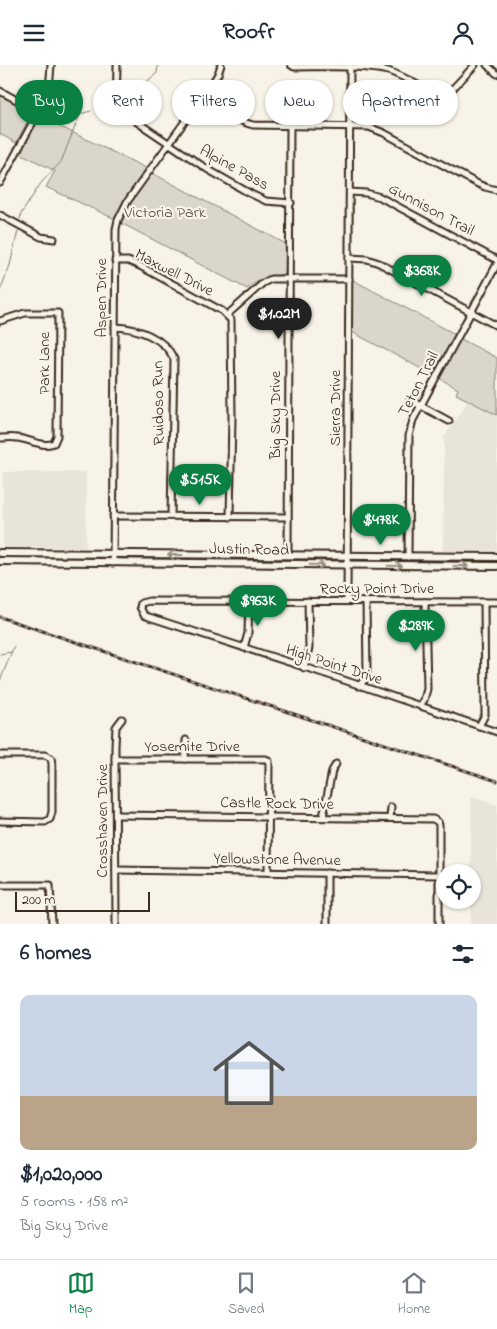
<!DOCTYPE html>
<html lang="en">
<head>
<meta charset="utf-8">
<style>
  :root { --surface:#fff; --page:#f6f6f7; --text:#1f2937; --muted:#747a83; --line:#e0e1e3; --accent:#0b8043 }
  body { margin:0; font-family:"Indie Flower",sans-serif; background:var(--page); color:var(--text); height:100vh; display:flex; flex-direction:column; font-size:19px; white-space:nowrap }
  * { box-sizing:border-box; margin:0 }
  p { font-size:16px; color:var(--muted) }
  .icon { flex:none; width:28px; height:28px; fill:none; stroke:currentColor; stroke-width:2; stroke-linecap:round; stroke-linejoin:round }
  .map { position:relative; height:859px; overflow:hidden }
  .side { display:flex; flex-direction:column; background:var(--surface); flex:1 }
  .side>* { flex:none }
  .banner { position:absolute; left:15px; top:15px; width:468px; height:45px; display:flex; gap:10px }
  .tools { position:absolute; left:436px; top:799px; display:grid; gap:10px }
  .tools a { display:grid; place-items:center; width:45px; height:45px; border-radius:50%; background:var(--surface); box-shadow:0 1px 4px #0004; font-size:25px }
  .scale { position:absolute; left:15px; bottom:12px; width:135px; box-sizing:border-box; padding-left:5px; border:2px solid #3b2a1e; border-top:0; font-size:14px; line-height:18px; white-space:nowrap; color:#3b2a1e; -webkit-text-stroke:4px #f7f3e8; paint-order:stroke }
  .price { position:absolute; translate:-50% -42px; padding:0 11px; border-radius:18px; background:var(--accent); color:#fff; font-size:16px; line-height:32px; filter:drop-shadow(0 1px 2px #0008) }
  .price::after { content:''; position:absolute; left:50%; top:30px; width:15px; height:11px; margin-left:-8px; background:inherit; clip-path:polygon(0 0,100% 0,50% 100%) }
  .price.current { background:#222; color:#fff }
  ul { padding:0; list-style:none }
  li { display:grid; align-content:center; gap:10px; height:265px; padding:0 20px }
  li span { display:grid; place-items:center; height:155px; border-radius:10px; color:#555 }
  li>.icon { margin-inline-start:auto }
  span .icon { width:90px; height:90px; fill:#fffc; stroke-width:1 }
  li b { font-size:21px }
  h2 { display:flex; justify-content:space-between; align-items:center; height:60px; padding:0 20px; font-size:21px }
  .tag { padding:0 18px; border-radius:22px; background:var(--surface); box-shadow:0 1px 4px #0004; font-size:18px; line-height:45px }
  .tag.current { background:var(--accent); color:#fff }
  header { display:flex; justify-content:space-between; align-items:center; height:65px; padding:0 20px; background:var(--surface); font-size:22px; font-weight:800 }
  .tab-bar { display:flex; justify-content:space-around; align-items:center; height:70px; border-top:1px solid var(--line); background:var(--surface); font-size:14px; color:var(--muted) }
  .tab-bar a { display:grid; justify-items:center; gap:2px }
  .tab-bar .current { color:var(--accent) }
  .map>svg:first-child { display:block }
  .built { fill:#e9e4d9 }
  .green { fill:#dbd6cb; stroke:#8b8074 }
  .lines { fill:none; stroke-linecap:round; stroke-linejoin:round }
  .stream { stroke:#84786c; stroke-width:1 }
  .minor-casing { stroke:#3b2a1e; stroke-width:9 }
  .major-casing { stroke:#3b2a1e; stroke-width:10 }
  .minor { stroke:#f7f3e8; stroke-width:5 }
  .major { stroke:#f7f3e8; stroke-width:6 }
  .rail-casing { stroke:#3b2a1e; stroke-width:3 }
  .rail { stroke:#f7f3e8; stroke-width:1; stroke-dasharray:4; stroke-linecap:butt }
  .oneway { stroke:#998e83 }
  .labels { text-anchor:middle; dominant-baseline:central; stroke-width:4.5; stroke-linejoin:round; paint-order:stroke }
  .street-label { font-size:16px; fill:#3b2a1e; stroke:#f7f3e8 }
  .park-label { font-size:16px; fill:#5b4c41; stroke:#f7f3e8 }
</style>
</head>
<body>
<header><svg class="icon" aria-label="menu" viewBox="0 0 24 24"><path d="M4 6h16M4 12h16M4 18h16"/></svg>Roofr<svg class="icon" aria-label="person" viewBox="0 0 24 24"><circle cx="12" cy="8" r="4"/><path d="M4 21q1-7 8-7t8 7"/></svg></header>
<div class="map">
<svg width="497" height="859" viewBox="0 0 497 859">
  <rect width="100%" height="100%" fill="#f7f3e8"/>
  <filter id="ink" filterUnits="userSpaceOnUse"><feTurbulence type="fractalNoise" baseFrequency=".02" numOctaves="2"/><feDisplacementMap in="SourceGraphic" scale="10" xChannelSelector="R" yChannelSelector="G"/><feConvolveMatrix kernelMatrix="1 2 1 2 8 2 1 2 1" color-interpolation-filters="sRGB"/></filter>
  <g filter="url(#ink)">
    <g class="built">
      <polygon points="469,335 497,350 497,486 443,486 444,372"/>
      <rect x="3" y="407" width="83" height="75"/>
      <polygon points="471,732 497,740 497,859 471,859 471,835 472,835 472,808 471,807"/>
    </g>
    <g class="green">
      <polygon points="0,30 32,48 16,78 0,69"/>
      <polygon points="40,52 146,103 126,133 115,154 46,122 55,106 20,88"/>
      <path d="M152 108 286 179 285 209C270 211 259 214 247 224L121 158 125 147Z"/>
      <polygon points="351,214 455,269 433,310 350,266"/>
      <polygon points="459,273 497,293 497,350 456,329 458,324 439,313"/>
    </g>
    <g class="lines">
      <g class="stream">
        <polyline points="139,23 157,8 158,0"/>
        <polyline points="20,154 21,149 41,118 61,97 80,49 91,46"/>
        <polyline points="0,226 10,200 18,166"/>
        <polyline points="0,589 11,587"/>
        <polyline points="0,616 14,581"/>
      </g>
      <g class="minor-casing">
        <g id="minor">
          <path d="M117 0C117 26 112 37 134 55L207 104 251 129 266 136 291 138"/>
          <path d="M291 0 294 2C321 2 364 0 388 6 407 12 425 25 443 34L475 0"/>
          <polyline points="487,0 497,9"/>
          <polyline points="0,26 39,47"/>
          <path d="M203 31C219 42 234 55 253 60L369 62 384 68 478 119 485 122 497 125"/>
          <polyline points="0,118 47,31 50,13 51,0"/>
          <polyline points="350,127 366,128 380,132 497,195"/>
          <polyline points="0,150 41,172 54,174"/>
          <polyline points="349,193 367,194 379,198 497,261"/>
          <polyline points="115,196 128,196 140,201 222,246 231,255 232,352 230,452"/>
          <polyline points="227,250 263,218 271,214 349,214"/>
          <path d="M0 256 25 248H58L57 371 54 378C43 383 29 374 17 373 12 372 6 373 0 373"/>
          <path d="M115 262C137 263 164 272 174 294L171 451"/>
          <polyline points="410,335 449,356"/>
          <polyline points="113,451 288,452"/>
          <polyline points="288,490 290,60"/>
          <polyline points="408,492 409,371 413,355 497,199"/>
          <polyline points="113,498 116,164 118,155 127,137 213,17 218,9 221,0"/>
          <polyline points="347,536 350,0"/>
          <polyline points="497,537 149,536 141,538 140,542 144,550 149,552 332,611 497,667"/>
          <polyline points="244,583 248,568 249,536"/>
          <polyline points="304,603 309,583 308,536"/>
          <polyline points="359,621 366,613 367,608 366,536"/>
          <polyline points="420,641 424,635 427,624 425,537"/>
          <polyline points="479,661 485,650 484,537"/>
          <polyline points="0,690 45,690 51,693 52,699 52,747 50,754 45,757 0,756"/>
          <polyline points="115,694 266,694 269,696 268,807"/>
          <polyline points="185,694 186,675"/>
          <polyline points="116,750 433,754 438,757 439,760 439,859"/>
          <polyline points="323,752 332,706 336,699"/>
          <polyline points="390,753 391,742"/>
          <polyline points="116,805 439,810"/>
          <polyline points="0,820 50,820 52,859"/>
          <polyline points="116,859 115,681 116,662 122,654"/>
          <polyline points="327,859 327,808"/>
        </g>
      </g>
      <g class="major-casing">
        <g id="major">
          <polyline points="0,488 497,492"/>
          <polyline points="0,496 497,501"/>
        </g>
      </g>
      <use href="#minor" class="minor"/>
      <use href="#major" class="major"/>
      <g class="rail-casing">
        <polyline id="rail" points="0,552 497,716"/>
      </g>
      <use href="#rail" class="rail"/>
    </g>
    <defs><path id="oneway-shaft" d="M-6 0H5M1.5-3L5.5 0L1.5 3" fill="none" stroke-width="1.6" stroke-linecap="round" stroke-linejoin="round" transform="scale(1.25)"/></defs>
    <g class="oneway">
      <use href="#oneway-shaft" transform="translate(175 490) rotate(-180)"/>
      <use href="#oneway-shaft" transform="translate(317 500) rotate(1)"/>
      <use href="#oneway-shaft" transform="translate(395 501) rotate(1)"/>
      <use href="#oneway-shaft" transform="translate(461 501)"/>
    </g>
  </g>
  <g class="labels">
    <g class="street-label">
      <text transform="translate(234 103) rotate(29)">Alpine Pass</text>
      <text transform="translate(431 145) rotate(28)">Gunnison Trail</text>
      <text transform="translate(174 208) rotate(27)">Maxwell Drive</text>
      <text transform="translate(102 233) rotate(-90)">Aspen Drive</text>
      <text transform="translate(45 298) rotate(-90)">Park Lane</text>
      <text transform="translate(419 319) rotate(-63)">Teton Trail</text>
      <text transform="translate(159 338) rotate(-91)">Ruidoso Run</text>
      <text transform="translate(336 343) rotate(-90)">Sierra Drive</text>
      <text transform="translate(276 350) rotate(-90)">Big Sky Drive</text>
      <text transform="translate(249 485) rotate(1)">Justin Road</text>
      <text x="377" y="524">Rocky Point Drive</text>
      <text transform="translate(334 600) rotate(18)">High Point Drive</text>
      <text x="192" y="682">Yosemite Drive</text>
      <text transform="translate(277 739) rotate(1)">Castle Rock Drive</text>
      <text transform="translate(103 756) rotate(-90)">Crosshaven Drive</text>
      <text transform="translate(277 795) rotate(1)">Yellowstone Avenue</text>
    </g>
    <g class="park-label">
      <text x="165" y="148">Victoria Park</text>
    </g>
  </g>
</svg>
<div class="tools">
<a><svg class="icon" aria-label="locate" viewBox="0 0 24 24"><circle cx="12" cy="12" r="6"/><path d="M12 2v4M12 18v4M2 12h4M18 12h4"/></svg></a>
</div>
<div class="scale">200 m</div>
<b class="price" style="left:422px;top:232px">$368K</b>
<b class="price current" style="left:279px;top:275px">$1.02M</b>
<b class="price" style="left:200px;top:441px">$515K</b>
<b class="price" style="left:381px;top:481px">$478K</b>
<b class="price" style="left:258px;top:562px">$963K</b>
<b class="price" style="left:416px;top:587px">$289K</b>
<div class="banner">
<a class="tag current">Buy</a>
<a class="tag">Rent</a>
<a class="tag">Filters</a>
<a class="tag">New</a>
<a class="tag">Apartment</a>
</div>
</div>
<section class="side">
<h2>6 homes<svg class="icon" aria-label="filters" viewBox="0 0 24 24"><path d="M4 7h16M4 17h16"/><circle cx="9" cy="7" r="2"/><circle cx="15" cy="17" r="2"/></svg></h2>
<ul>
<li><span style="background:linear-gradient(#c9d6e8 65%,#b9a48a 0)"><svg class="icon" aria-label="home" viewBox="0 0 24 24"><path d="M3 11l9-7 9 7M6 9v11h12V9"/></svg></span><div><b>$1,020,000</b><p>5 rooms · 158 m²</p><p>Big Sky Drive</p></div></li>
</ul>
</section>
<nav class="tab-bar">
<a class="current"><svg class="icon" aria-label="map" viewBox="0 0 24 24"><path d="M3 6l6-2 6 2 6-2v14l-6 2-6-2-6 2zM9 4v14M15 6v14"/></svg>Map</a>
<a><svg class="icon" aria-label="saved" viewBox="0 0 24 24"><path d="M7 4h10v16l-5-4-5 4z"/></svg>Saved</a>
<a><svg class="icon" aria-label="home" viewBox="0 0 24 24"><path d="M3 11l9-7 9 7M6 9v11h12V9"/></svg>Home</a>
</nav>
</body>
</html>
